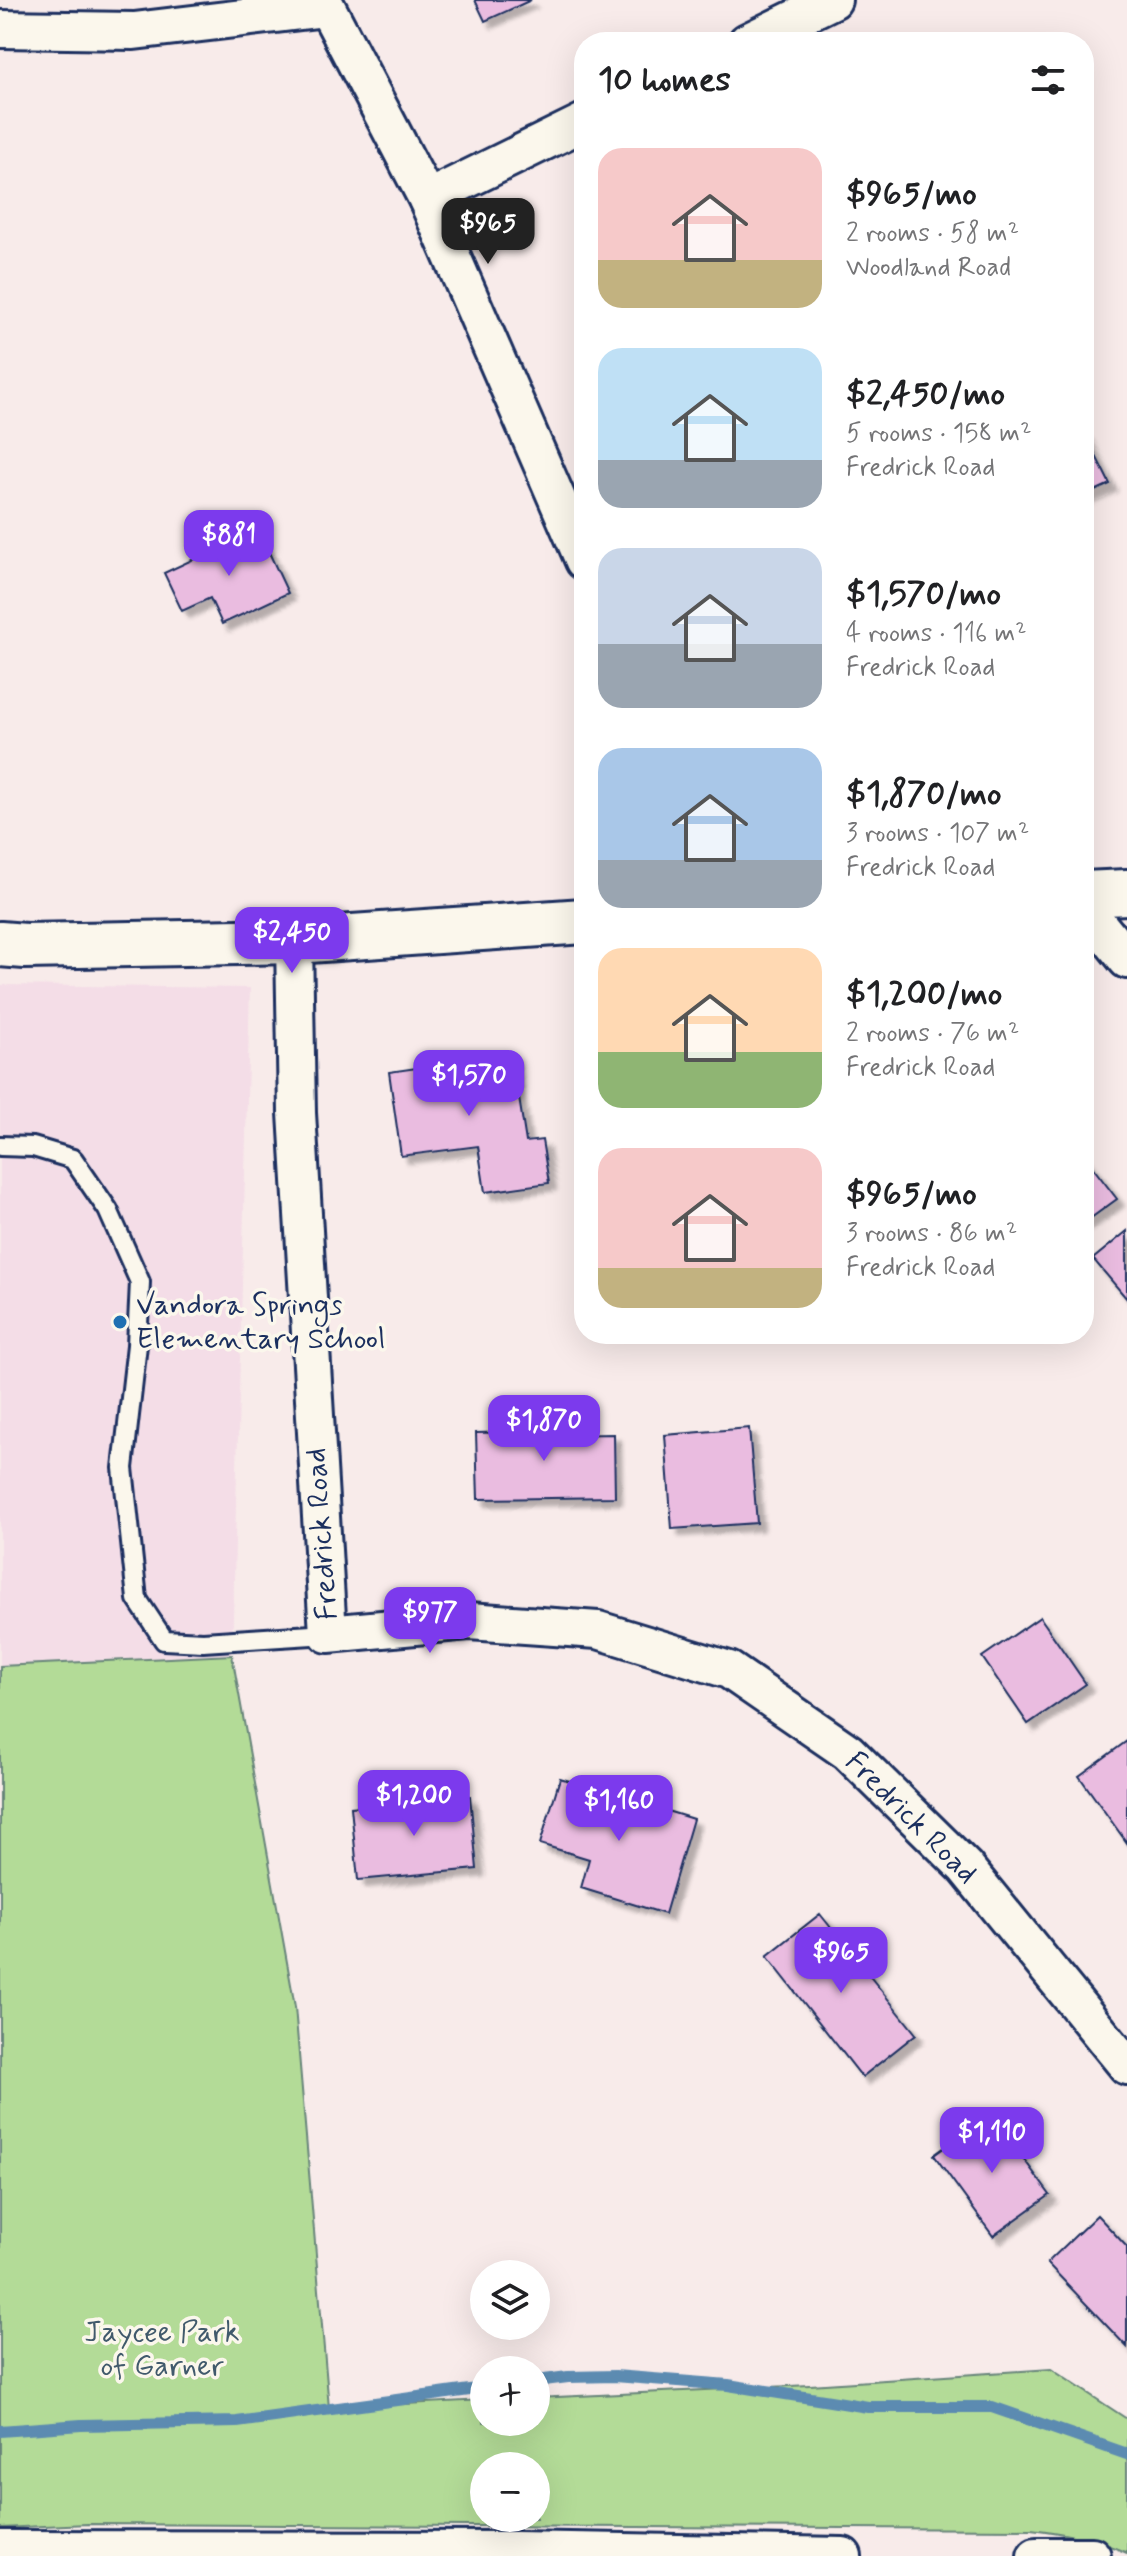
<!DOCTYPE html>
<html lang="en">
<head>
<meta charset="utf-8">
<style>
  :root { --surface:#fff; --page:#f6f6f6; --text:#202124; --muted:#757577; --accent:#7c3aed }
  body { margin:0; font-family:Mynerve,sans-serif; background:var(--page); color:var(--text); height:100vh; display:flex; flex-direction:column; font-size:30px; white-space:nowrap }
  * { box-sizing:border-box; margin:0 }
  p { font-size:26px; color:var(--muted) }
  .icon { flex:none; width:44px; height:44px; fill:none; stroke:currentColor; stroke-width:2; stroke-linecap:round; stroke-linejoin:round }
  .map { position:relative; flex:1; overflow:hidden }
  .drawer { position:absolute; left:574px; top:32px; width:520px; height:1312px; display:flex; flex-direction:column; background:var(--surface); border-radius:32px; box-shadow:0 8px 32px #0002 }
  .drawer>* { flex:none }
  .buttons { position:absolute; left:470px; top:2260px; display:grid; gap:16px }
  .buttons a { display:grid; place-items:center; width:80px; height:80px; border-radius:50%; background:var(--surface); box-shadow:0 8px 32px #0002; font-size:40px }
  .price { position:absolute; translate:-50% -68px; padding:0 18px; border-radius:16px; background:var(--accent); color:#fff; font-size:26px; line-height:52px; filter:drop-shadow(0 2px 4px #0008) }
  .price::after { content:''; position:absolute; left:50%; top:48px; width:24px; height:18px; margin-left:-12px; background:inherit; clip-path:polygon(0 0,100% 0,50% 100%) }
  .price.active { background:#222; color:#fff }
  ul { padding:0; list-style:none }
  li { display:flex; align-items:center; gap:24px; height:200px; padding:0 24px }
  li span { display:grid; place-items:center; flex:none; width:224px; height:160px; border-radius:24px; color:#555 }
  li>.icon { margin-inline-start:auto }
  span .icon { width:96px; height:96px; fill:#fffc; stroke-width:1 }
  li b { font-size:34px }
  h2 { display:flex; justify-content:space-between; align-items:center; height:96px; padding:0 24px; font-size:34px }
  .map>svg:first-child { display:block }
  .built { fill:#f4dde7 }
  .green { fill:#b3db97; stroke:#67857a; stroke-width:2; fill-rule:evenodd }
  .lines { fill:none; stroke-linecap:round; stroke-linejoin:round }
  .stream { stroke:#5c8bb1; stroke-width:12 }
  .building { fill:#eabce0; stroke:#1b2f5e; stroke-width:2; filter:url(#shadow) }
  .lane-casing { stroke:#1b2f5e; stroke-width:24 }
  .street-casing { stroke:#1b2f5e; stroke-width:42 }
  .secondary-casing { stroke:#1b2f5e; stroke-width:50 }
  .lane { stroke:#fbf7ec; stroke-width:18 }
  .street { stroke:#fbf7ec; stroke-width:36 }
  .secondary { stroke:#fbf7ec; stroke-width:44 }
  .poi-dot { fill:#1f6fb2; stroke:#fbf7ec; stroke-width:3 }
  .labels { text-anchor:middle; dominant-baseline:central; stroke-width:7; stroke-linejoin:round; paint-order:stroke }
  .poi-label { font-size:30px; fill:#1b2f5e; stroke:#fbf7ec; text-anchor:start }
  .street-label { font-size:30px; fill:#1b2f5e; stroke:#fbf7ec }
  .park-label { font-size:30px; fill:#415a6c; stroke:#fbf7ec }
</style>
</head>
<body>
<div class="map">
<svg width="1127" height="2556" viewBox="0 0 1127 2556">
  <defs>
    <filter id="shadow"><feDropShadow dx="7" dy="7" stdDeviation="2" flood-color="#0004"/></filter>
  </defs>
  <rect width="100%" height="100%" fill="#f8ebea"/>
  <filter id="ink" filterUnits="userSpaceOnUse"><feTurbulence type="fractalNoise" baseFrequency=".0125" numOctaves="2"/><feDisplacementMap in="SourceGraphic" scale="16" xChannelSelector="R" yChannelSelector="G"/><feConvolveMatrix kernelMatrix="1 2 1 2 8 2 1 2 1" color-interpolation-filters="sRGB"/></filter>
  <g filter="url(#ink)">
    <polygon class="built" points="0,985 250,988 232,1655 0,1666"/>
    <path class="green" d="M232 1655 295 2007 329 2408 484 2400V2422H536V2398L810 2385 1051 2369 1127 2419V2553C1096 2539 1065 2533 1031 2529L88 2524 0 2528V1666ZM484 2466H536V2518H484Z"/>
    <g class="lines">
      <g class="stream">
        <polyline points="536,2381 568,2377 615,2376 728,2385 868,2407 992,2407 1127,2454"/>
        <polyline points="0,2431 81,2425 237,2422 484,2388"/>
      </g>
    </g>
    <g class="building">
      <polygon points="475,0 531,0 485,21"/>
      <polygon points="1084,432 1110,484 1084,496"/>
      <polygon points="258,529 288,593 222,624 210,598 182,611 164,573"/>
      <polygon points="512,1054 526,1142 542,1140 549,1183 485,1192 478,1146 401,1156 389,1072"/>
      <polygon points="1084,1156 1117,1199 1084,1223"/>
      <polygon points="1127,1231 1127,1299 1093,1259"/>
      <polygon points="554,1413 554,1435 614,1434 615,1497 478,1499 476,1433 520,1432 519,1414"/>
      <polygon points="749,1428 757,1523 672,1529 665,1435"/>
      <polygon points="1040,1617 1086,1684 1028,1724 982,1657"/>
      <polygon points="1127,1741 1127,1843 1079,1776"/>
      <polygon points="560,1778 693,1819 665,1914 581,1888 589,1859 540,1844"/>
      <polygon points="470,1796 477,1869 358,1880 351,1807"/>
      <polygon points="820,1914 916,2034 862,2077 767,1956"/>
      <polygon points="991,2114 1050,2195 993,2236 934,2155"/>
      <polygon points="1097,2215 1127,2247 1127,2347 1047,2263"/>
    </g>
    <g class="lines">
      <g class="lane-casing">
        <polyline id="lane" points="0,1146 33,1147 73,1159 108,1210 140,1282 137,1345 123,1468 137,1599 164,1640 203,1642 328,1634"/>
      </g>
      <g class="street-casing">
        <g id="street">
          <polyline points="323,0 427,199 584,561"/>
          <polyline points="0,29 134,31 326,8"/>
          <polyline points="747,42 833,0"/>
          <polyline points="427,199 584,122"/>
          <polyline points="1084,907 1127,960"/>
          <polyline points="294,941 297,1113 328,1634 469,1621 598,1630 729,1670 848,1752 965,1867 1127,2066"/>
          <polyline points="0,2549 516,2550 843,2556"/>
          <polyline points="1036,2556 1092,2556"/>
        </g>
      </g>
      <g class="secondary-casing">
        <g id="secondary">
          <polyline points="1084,894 1127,892"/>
          <polyline points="0,944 25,946 294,941 584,921"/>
        </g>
      </g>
      <use href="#lane" class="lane"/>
      <use href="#street" class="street"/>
      <use href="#secondary" class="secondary"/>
    </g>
  </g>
  <circle class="poi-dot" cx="120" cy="1322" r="8"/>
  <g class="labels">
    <g class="poi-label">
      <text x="136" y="1305">Vandora Springs<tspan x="136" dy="34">Elementary School</tspan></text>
    </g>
    <g class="street-label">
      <text transform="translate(322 1534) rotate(-94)">Fredrick Road</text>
      <text transform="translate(911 1818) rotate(45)">Fredrick Road</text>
    </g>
    <g class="park-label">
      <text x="162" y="2332">Jaycee Park<tspan x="162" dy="34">of Garner</tspan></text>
    </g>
  </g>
</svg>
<div class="buttons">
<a><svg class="icon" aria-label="layers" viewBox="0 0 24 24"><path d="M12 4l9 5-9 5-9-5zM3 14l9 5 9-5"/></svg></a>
<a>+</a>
<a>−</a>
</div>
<b class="price active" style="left:488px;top:266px">$965</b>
<b class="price" style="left:229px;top:578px">$881</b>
<b class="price" style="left:292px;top:975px">$2,450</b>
<b class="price" style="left:469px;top:1118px">$1,570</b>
<b class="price" style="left:544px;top:1463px">$1,870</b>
<b class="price" style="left:430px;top:1655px">$977</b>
<b class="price" style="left:414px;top:1838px">$1,200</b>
<b class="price" style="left:619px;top:1843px">$1,160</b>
<b class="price" style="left:841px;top:1995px">$965</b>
<b class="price" style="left:992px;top:2175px">$1,110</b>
<section class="drawer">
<h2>10 homes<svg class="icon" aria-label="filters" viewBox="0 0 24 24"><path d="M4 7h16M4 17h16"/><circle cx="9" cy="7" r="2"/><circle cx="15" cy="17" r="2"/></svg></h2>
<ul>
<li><span style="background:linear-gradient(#f6c9c9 70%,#c2b280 0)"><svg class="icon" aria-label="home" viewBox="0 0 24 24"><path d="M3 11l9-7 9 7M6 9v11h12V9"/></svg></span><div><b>$965/mo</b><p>2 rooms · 58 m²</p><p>Woodland Road</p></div></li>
<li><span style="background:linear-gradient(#bfe0f5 70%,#9aa5b1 0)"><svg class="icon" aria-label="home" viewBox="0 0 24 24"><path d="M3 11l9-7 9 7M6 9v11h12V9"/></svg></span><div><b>$2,450/mo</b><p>5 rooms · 158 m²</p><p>Fredrick Road</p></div></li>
<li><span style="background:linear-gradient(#c9d6e8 60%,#9aa5b1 0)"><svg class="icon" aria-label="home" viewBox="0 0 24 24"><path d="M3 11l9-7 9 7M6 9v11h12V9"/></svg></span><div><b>$1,570/mo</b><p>4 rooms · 116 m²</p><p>Fredrick Road</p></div></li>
<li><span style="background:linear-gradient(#a9c7e8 70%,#9aa5b1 0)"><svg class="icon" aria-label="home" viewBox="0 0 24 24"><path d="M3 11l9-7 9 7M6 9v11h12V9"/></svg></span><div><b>$1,870/mo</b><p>3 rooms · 107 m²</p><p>Fredrick Road</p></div></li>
<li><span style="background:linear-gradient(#ffd9b3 65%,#8fb573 0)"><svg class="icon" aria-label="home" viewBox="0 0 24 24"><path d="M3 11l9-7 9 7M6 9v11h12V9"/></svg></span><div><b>$1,200/mo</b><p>2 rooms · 76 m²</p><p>Fredrick Road</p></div></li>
<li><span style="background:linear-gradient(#f6c9c9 75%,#c2b280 0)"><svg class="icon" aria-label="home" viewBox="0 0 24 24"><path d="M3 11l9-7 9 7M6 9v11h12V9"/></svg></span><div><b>$965/mo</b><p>3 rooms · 86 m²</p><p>Fredrick Road</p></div></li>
</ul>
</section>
</div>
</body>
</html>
